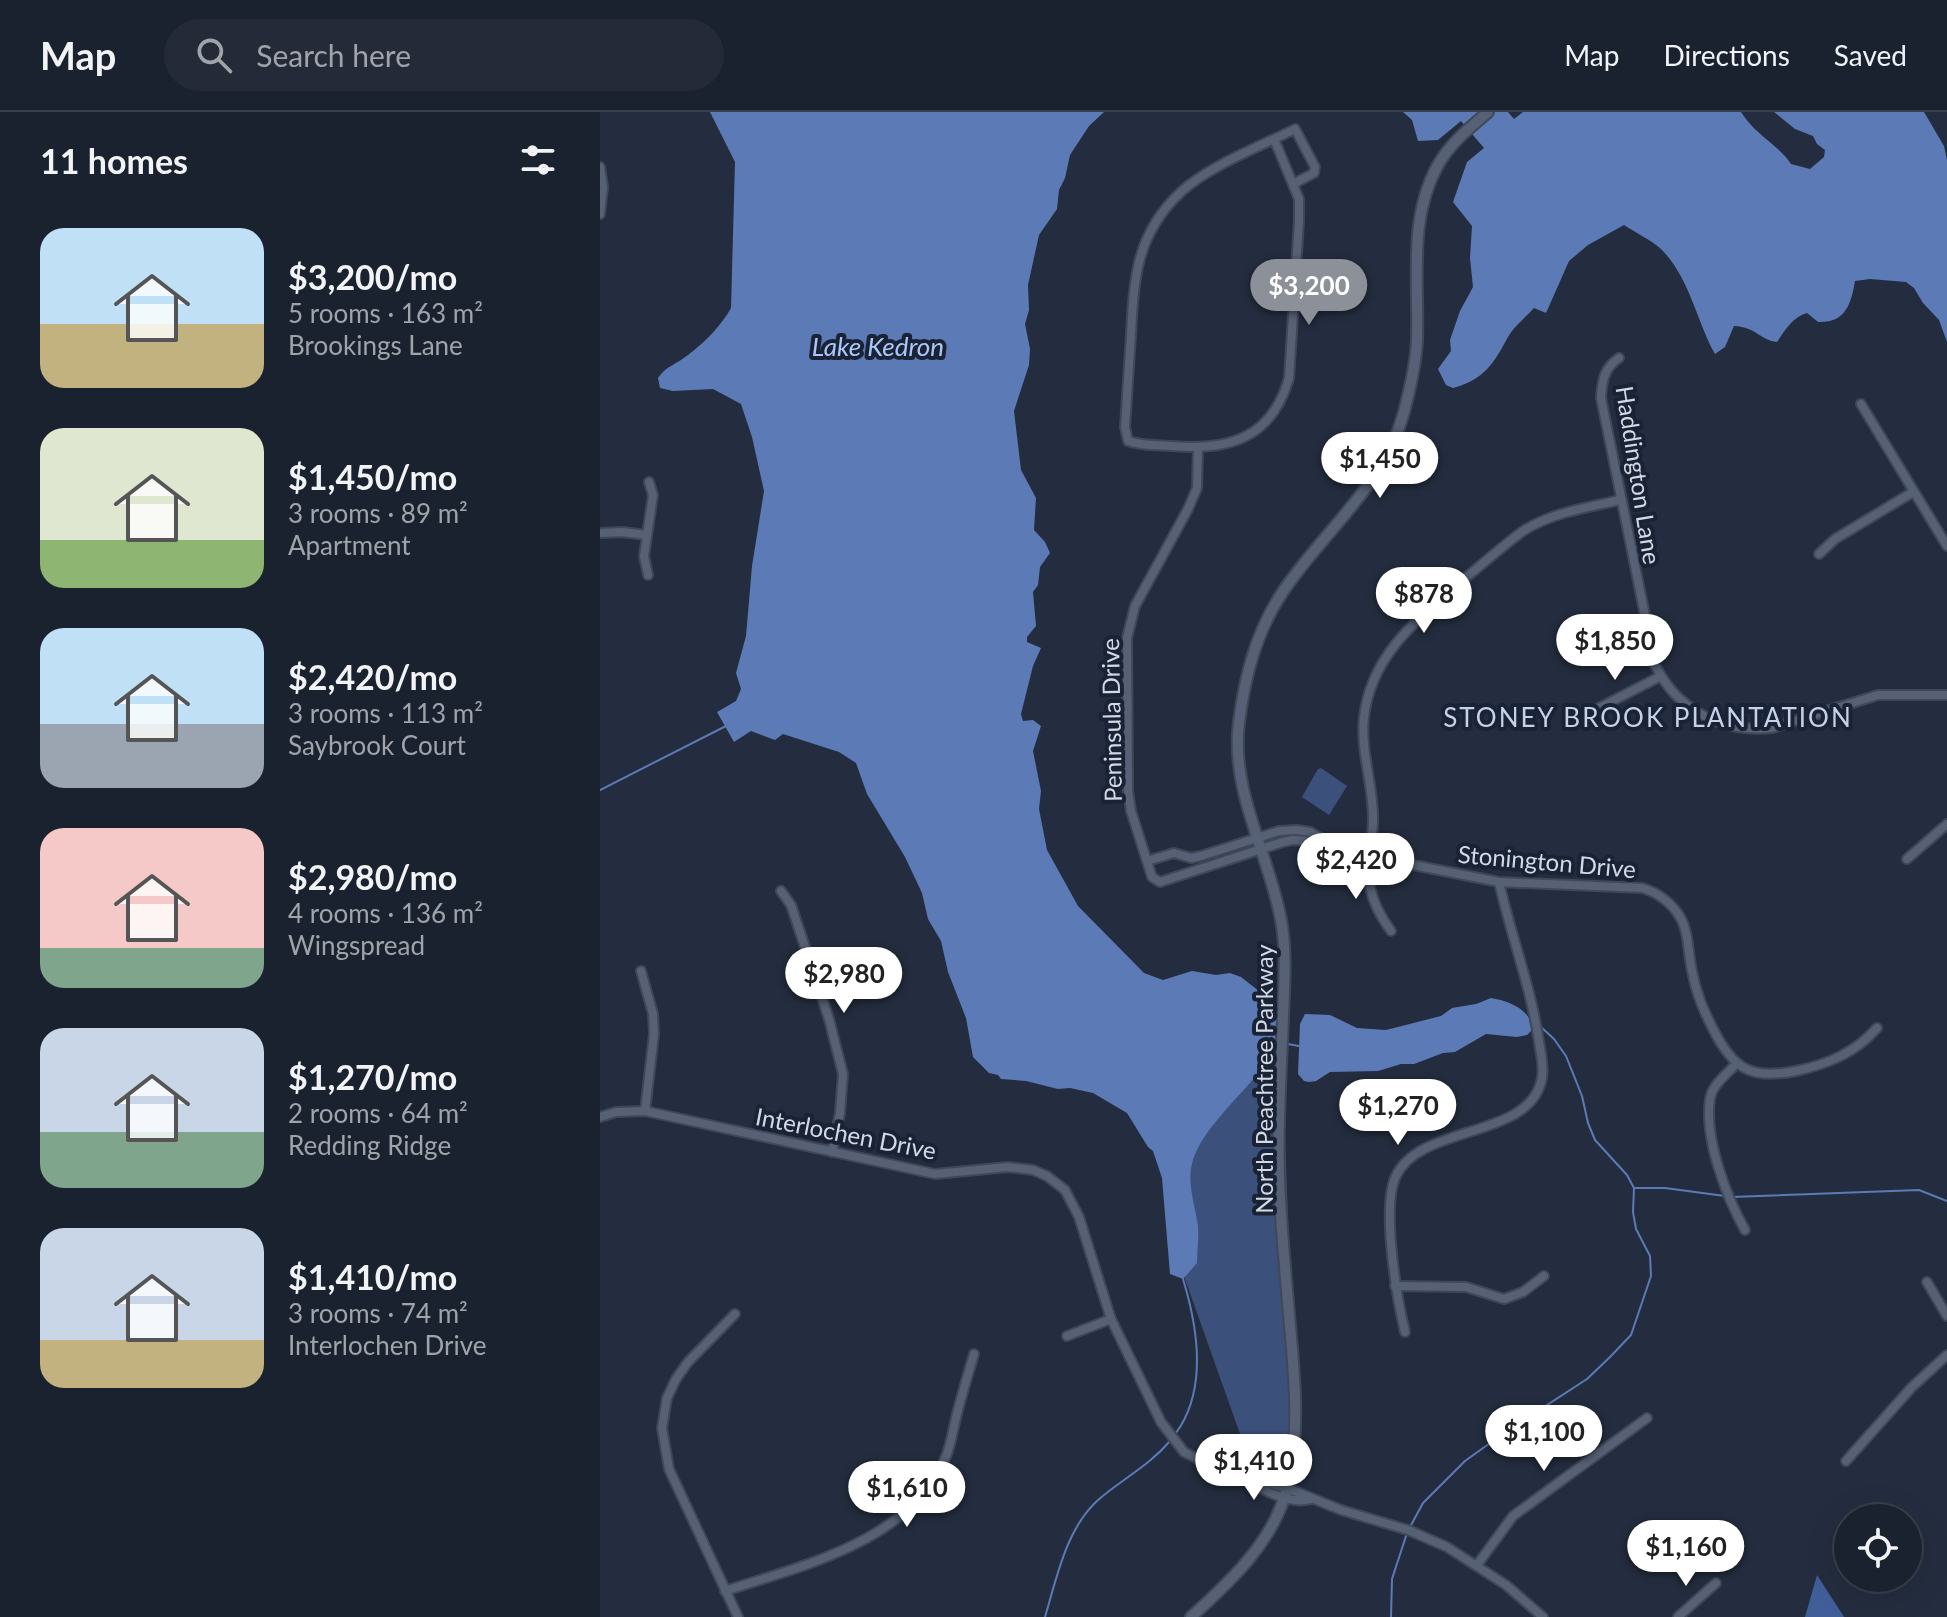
<!DOCTYPE html>
<html lang="en">
<head>
<meta charset="utf-8">
<style>
  :root { --surface:#1b222f; --page:#242a37; --text:#f1f3f6; --muted:#a0a4aa; --line:#393f4b; --accent:#8c9099 }
  body { margin:0; font-family:Lato,sans-serif; background:var(--page); color:var(--text); height:100vh; display:flex; flex-direction:column; font-size:30px; white-space:nowrap }
  * { box-sizing:border-box; margin:0 }
  p { font-size:26px; color:var(--muted) }
  .icon { flex:none; width:44px; height:44px; fill:none; stroke:currentColor; stroke-width:2; stroke-linecap:round; stroke-linejoin:round }
  .map { position:relative; flex:1; overflow:hidden }
  .details { display:flex; flex-direction:column; background:var(--surface); width:600px }
  .details>* { flex:none }
  .tools { position:absolute; left:1234px; top:1392px; display:grid; gap:16px }
  .tools a { display:grid; place-items:center; width:88px; height:88px; border-radius:50%; background:var(--surface); box-shadow:0 8px 32px #0002,0 0 0 2px var(--line); font-size:40px }
  .price { position:absolute; translate:-50% -68px; padding:0 18px; border-radius:28px; background:#fff; color:#222; font-size:26px; line-height:52px; filter:drop-shadow(0 2px 4px #0008) }
  .price::after { content:''; position:absolute; left:50%; top:48px; width:24px; height:18px; margin-left:-12px; background:inherit; clip-path:polygon(0 0,100% 0,50% 100%) }
  .price.selected { background:var(--accent); color:#fff }
  ul { padding:0; list-style:none }
  li { display:flex; align-items:center; gap:24px; height:200px; padding:0 40px }
  li span { display:grid; place-items:center; flex:none; width:224px; height:160px; border-radius:24px; color:#555 }
  li>.icon { margin-inline-start:auto }
  span .icon { width:96px; height:96px; fill:#fffc; stroke-width:1 }
  li b { font-size:34px }
  h2 { display:flex; justify-content:space-between; align-items:center; height:96px; padding:0 40px; font-size:34px }
  header { display:flex; align-items:center; gap:48px; box-sizing:border-box; height:112px; padding:0 40px; background:var(--surface); border-bottom:2px solid var(--line) }
  header strong { font-size:38px }
  nav { display:flex; gap:44px; margin-inline-start:auto; font-size:28px }
  .search { width:560px; height:72px; background:var(--page); display:flex; align-items:center; gap:20px; box-sizing:border-box; padding:0 28px; border-radius:44px; color:var(--muted); font-size:30px }
  main { display:flex; flex:1; min-height:0 }
  .map>svg:first-child { display:block }
  .green { fill:#3b517c }
  .forest { fill:#425e98 }
  .water { fill:#5c7ab6 }
  .lines { fill:none; stroke-linecap:round; stroke-linejoin:round }
  .stream { stroke:#5c7ab6; stroke-width:2 }
  .minor-casing { stroke:#404858; stroke-width:12 }
  .tertiary-casing { stroke:#404858; stroke-width:14 }
  .minor { stroke:#566175; stroke-width:8 }
  .tertiary { stroke:#566175; stroke-width:10 }
  .labels { text-anchor:middle; dominant-baseline:central; stroke-width:8; stroke-linejoin:round; paint-order:stroke }
  .street-label { font-size:24px; fill:#d3d9e5; stroke:#1a2335 }
  .water-label { font-size:26px; font-style:italic; fill:#acc6f9; stroke:#1a2335 }
  .neighbourhood-label { font-size:26px; letter-spacing:2px; fill:#c5d1e9; stroke:#1a2335 }
</style>
</head>
<body>
<header>
<strong>Map</strong>
<div class="search"><svg class="icon" aria-label="search" viewBox="0 0 24 24"><circle cx="10" cy="10" r="6"/><path d="M15 15l6 6"/></svg>Search here</div>
<nav><a>Map</a><a>Directions</a><a>Saved</a></nav>
</header>
<main>
<section class="details">
<h2>11 homes<svg class="icon" aria-label="filters" viewBox="0 0 24 24"><path d="M4 7h16M4 17h16"/><circle cx="9" cy="7" r="2"/><circle cx="15" cy="17" r="2"/></svg></h2>
<ul>
<li><span style="background:linear-gradient(#bfe0f5 60%,#c2b280 0)"><svg class="icon" aria-label="home" viewBox="0 0 24 24"><path d="M3 11l9-7 9 7M6 9v11h12V9"/></svg></span><div><b>$3,200/mo</b><p>5 rooms · 163 m²</p><p>Brookings Lane</p></div></li>
<li><span style="background:linear-gradient(#dfe7d0 70%,#8fb573 0)"><svg class="icon" aria-label="home" viewBox="0 0 24 24"><path d="M3 11l9-7 9 7M6 9v11h12V9"/></svg></span><div><b>$1,450/mo</b><p>3 rooms · 89 m²</p><p>Apartment</p></div></li>
<li><span style="background:linear-gradient(#bfe0f5 60%,#9aa5b1 0)"><svg class="icon" aria-label="home" viewBox="0 0 24 24"><path d="M3 11l9-7 9 7M6 9v11h12V9"/></svg></span><div><b>$2,420/mo</b><p>3 rooms · 113 m²</p><p>Saybrook Court</p></div></li>
<li><span style="background:linear-gradient(#f6c9c9 75%,#7fa58c 0)"><svg class="icon" aria-label="home" viewBox="0 0 24 24"><path d="M3 11l9-7 9 7M6 9v11h12V9"/></svg></span><div><b>$2,980/mo</b><p>4 rooms · 136 m²</p><p>Wingspread</p></div></li>
<li><span style="background:linear-gradient(#c9d6e8 65%,#7fa58c 0)"><svg class="icon" aria-label="home" viewBox="0 0 24 24"><path d="M3 11l9-7 9 7M6 9v11h12V9"/></svg></span><div><b>$1,270/mo</b><p>2 rooms · 64 m²</p><p>Redding Ridge</p></div></li>
<li><span style="background:linear-gradient(#c9d6e8 70%,#c2b280 0)"><svg class="icon" aria-label="home" viewBox="0 0 24 24"><path d="M3 11l9-7 9 7M6 9v11h12V9"/></svg></span><div><b>$1,410/mo</b><p>3 rooms · 74 m²</p><p>Interlochen Drive</p></div></li>
</ul>
</section>
<div class="map">
<svg width="1347" height="1505" viewBox="0 0 1347 1505">
  <rect width="100%" height="100%" fill="#242d3f"/>
  <g class="green">
    <polygon points="721,656 747,674 729,703 702,685 718,657"/>
    <polygon points="658,947 683,972 698,1372 650,1350 580,1153 580,1007"/>
  </g>
  <polygon class="forest" points="1217,1463 1244,1505 1205,1505"/>
  <g class="water">
    <path d="M110 0H504L489 14 470 43 465 66 459 78 457 97 439 123 428 173 429 198 425 212 430 237 429 253 414 299 421 358 436 386 434 418 445 430 450 441 440 455 438 473 433 480 436 514 427 525V530L441 536 433 554 421 602 423 609 433 608 441 614 433 639 441 679 439 697 447 738 478 794 544 861 563 868 592 859 616 863 630 861 641 865 673 890C675 905 680 924 679 939 677 953 663 956 655 965 636 988 602 1019 593 1048 586 1070 595 1092 598 1114 599 1127 597 1139 597 1151L583 1167 570 1162 562 1066 553 1039 548 1035 527 1001 493 981 470 976 458 977 426 969 401 967 398 963 389 961 373 945 366 906 348 860 341 829 328 807 322 781 305 745 267 682 256 651 239 640 183 622 175 628 151 619 134 630 117 600 136 589 141 577 136 561 146 524 152 454 164 379 152 325 141 292 113 277 73 279 60 276 58 266C66 254 77 252 88 243 105 230 121 214 131 196L135 50Z"/>
    <path d="M803 0H908L914 7 923 0H1141C1156 24 1179 33 1191 52L1210 57 1224 45 1225 38 1217 32 1213 24 1195 17 1174 0H1324L1344 34 1347 48V230L1339 208 1323 191 1314 176 1306 170 1270 167 1255 169C1251 193 1245 211 1218 210L1207 201C1193 205 1185 218 1177 230 1159 228 1157 215 1134 214L1125 235 1115 242C1096 208 1090 166 1061 137 1051 128 1036 121 1024 113L988 133 969 149 946 201 934 196C926 205 914 214 908 225 894 251 884 268 853 276L846 273 838 257 851 239 850 228 860 199 873 175 870 146 872 114 853 90 867 50 884 36 861 9 838 28 818 29 812 8Z"/>
    <path d="M891 886C909 889 930 897 933 917L927 923 917 925 886 922 855 940 843 941 814 952H801L778 959 730 960 716 969 709 970 704 969 698 962 700 912 705 902 730 903 757 916 786 918 841 904 852 896 876 892Z"/>
  </g>
  <g class="lines">
    <g class="stream">
      <polyline points="0,678 126,614"/>
      <polyline points="688,932 699,934"/>
      <polyline points="1035,1076 1065,1076 1125,1084"/>
      <polyline points="1131,1085 1319,1078 1347,1089"/>
      <path d="M576 1321C608 1277 598 1216 583 1167"/>
      <polyline points="810,1415 823,1391 865,1349 904,1321 987,1267 1010,1245 1031,1223 1051,1164 1050,1144 1036,1117 1033,1100 1034,1076 1027,1063 995,1028 988,1011 982,984 966,944 954,927 941,915"/>
      <path d="M445 1505C457 1465 466 1417 498 1388 522 1367 549 1354 570 1329"/>
      <polyline points="791,1505 792,1467 807,1421"/>
    </g>
    <g class="minor-casing">
      <g id="minor">
        <path d="M674 27 699 87V109L689 266C672 326 629 339 572 334 558 333 542 334 528 329L525 315C527 285 529 254 531 223 534 166 536 121 582 79 609 54 661 34 695 17L715 55 714 61 693 72"/>
        <polyline points="0,55 3,75 0,102"/>
        <path d="M1019 246C1004 256 1002 269 1001 286L1055 553C1077 598 1122 621 1172 616L1278 583H1347"/>
        <polyline points="1261,292 1347,434"/>
        <polyline points="598,337 597,376 588,397 535,494 527,526 528,679 531,699 552,765 560,770 683,730 692,728 728,730"/>
        <polyline points="0,421 22,420 47,423"/>
        <polyline points="1219,442 1235,427 1313,380"/>
        <polyline points="48,463 44,444 53,383 49,370"/>
        <polyline points="977,600 995,598 1061,564"/>
        <polyline points="1307,747 1347,712"/>
        <path d="M547 749 574 741 591 746 601 744 679 719 697 718 710 720 728 730 768 744 899 770 1042 776C1057 780 1072 791 1080 805 1089 820 1088 842 1092 859 1096 881 1103 897 1113 917 1133 957 1151 968 1196 959 1228 952 1255 941 1277 916"/>
        <polyline points="181,779 191,793 229,907 243,962 240,1001 232,1040"/>
        <path d="M791 819C759 775 771 757 773 709 774 674 760 640 764 605 771 545 814 510 857 473 879 455 900 436 923 419 953 400 986 396 1020 388"/>
        <polyline points="41,859 53,902 54,922 45,999"/>
        <path d="M1136 952C1127 962 1112 973 1110 987 1104 1026 1126 1084 1145 1118"/>
        <polyline points="0,1005 16,1000 45,999 335,1062 408,1055 433,1058 447,1064 465,1078 479,1105 511,1207 561,1310 584,1340 621,1359 687,1376 741,1398 808,1418 847,1435 906,1473 943,1505"/>
        <polyline points="1327,1170 1347,1204"/>
        <polyline points="795,1174 866,1175 904,1187 923,1180 944,1164"/>
        <polyline points="135,1202 88,1250 76,1267 67,1286 62,1316 69,1357 138,1505"/>
        <path d="M805 1220C797 1187 781 1094 796 1064 821 1011 931 1028 942 966 944 954 941 942 939 930 931 875 911 824 899 770"/>
        <polyline points="467,1224 511,1207"/>
        <polyline points="1246,1349 1312,1275 1347,1243"/>
        <path d="M645 1366C662 1378 690 1393 711 1387"/>
        <polyline points="877,1453 913,1404 1047,1306"/>
        <path d="M125 1479C204 1453 313 1429 347 1342 351 1331 353 1318 356 1306 361 1285 368 1263 374 1242"/>
        <polyline points="1078,1505 1116,1471"/>
      </g>
    </g>
    <g class="tertiary-casing">
      <path id="tertiary" d="M591 1505C630 1470 674 1429 687 1376 700 1321 695 1270 690 1214 686 1166 681 1117 679 1068 677 1014 681 960 683 905 684 873 687 840 681 808 669 742 630 679 639 610 645 564 656 520 682 481 723 419 784 375 804 300 810 277 816 252 817 228 819 169 808 106 838 53 850 31 870 16 888 0"/>
    </g>
    <use href="#minor" class="minor"/>
    <use href="#tertiary" class="tertiary"/>
  </g>
  <g class="labels">
    <g class="street-label">
      <text transform="translate(1039 363) rotate(81)">Haddington Lane</text>
      <text transform="translate(511 608) rotate(-91)">Peninsula Drive</text>
      <text transform="translate(947 749) rotate(5)">Stonington Drive</text>
      <text transform="translate(663 967) rotate(-90)">North Peachtree Parkway</text>
      <text transform="translate(246 1021) rotate(11)">Interlochen Drive</text>
    </g>
    <g class="water-label">
      <text x="278" y="234">Lake Kedron</text>
    </g>
    <g class="neighbourhood-label">
      <text x="1048" y="605">STONEY BROOK PLANTATION</text>
    </g>
  </g>
</svg>
<div class="tools">
<a><svg class="icon" aria-label="locate" viewBox="0 0 24 24"><circle cx="12" cy="12" r="6"/><path d="M12 2v4M12 18v4M2 12h4M18 12h4"/></svg></a>
</div>
<b class="price selected" style="left:709px;top:215px">$3,200</b>
<b class="price" style="left:780px;top:388px">$1,450</b>
<b class="price" style="left:824px;top:523px">$878</b>
<b class="price" style="left:1015px;top:570px">$1,850</b>
<b class="price" style="left:756px;top:789px">$2,420</b>
<b class="price" style="left:244px;top:903px">$2,980</b>
<b class="price" style="left:798px;top:1035px">$1,270</b>
<b class="price" style="left:944px;top:1361px">$1,100</b>
<b class="price" style="left:654px;top:1390px">$1,410</b>
<b class="price" style="left:307px;top:1417px">$1,610</b>
<b class="price" style="left:1086px;top:1476px">$1,160</b>
</div>
</main>
</body>
</html>
